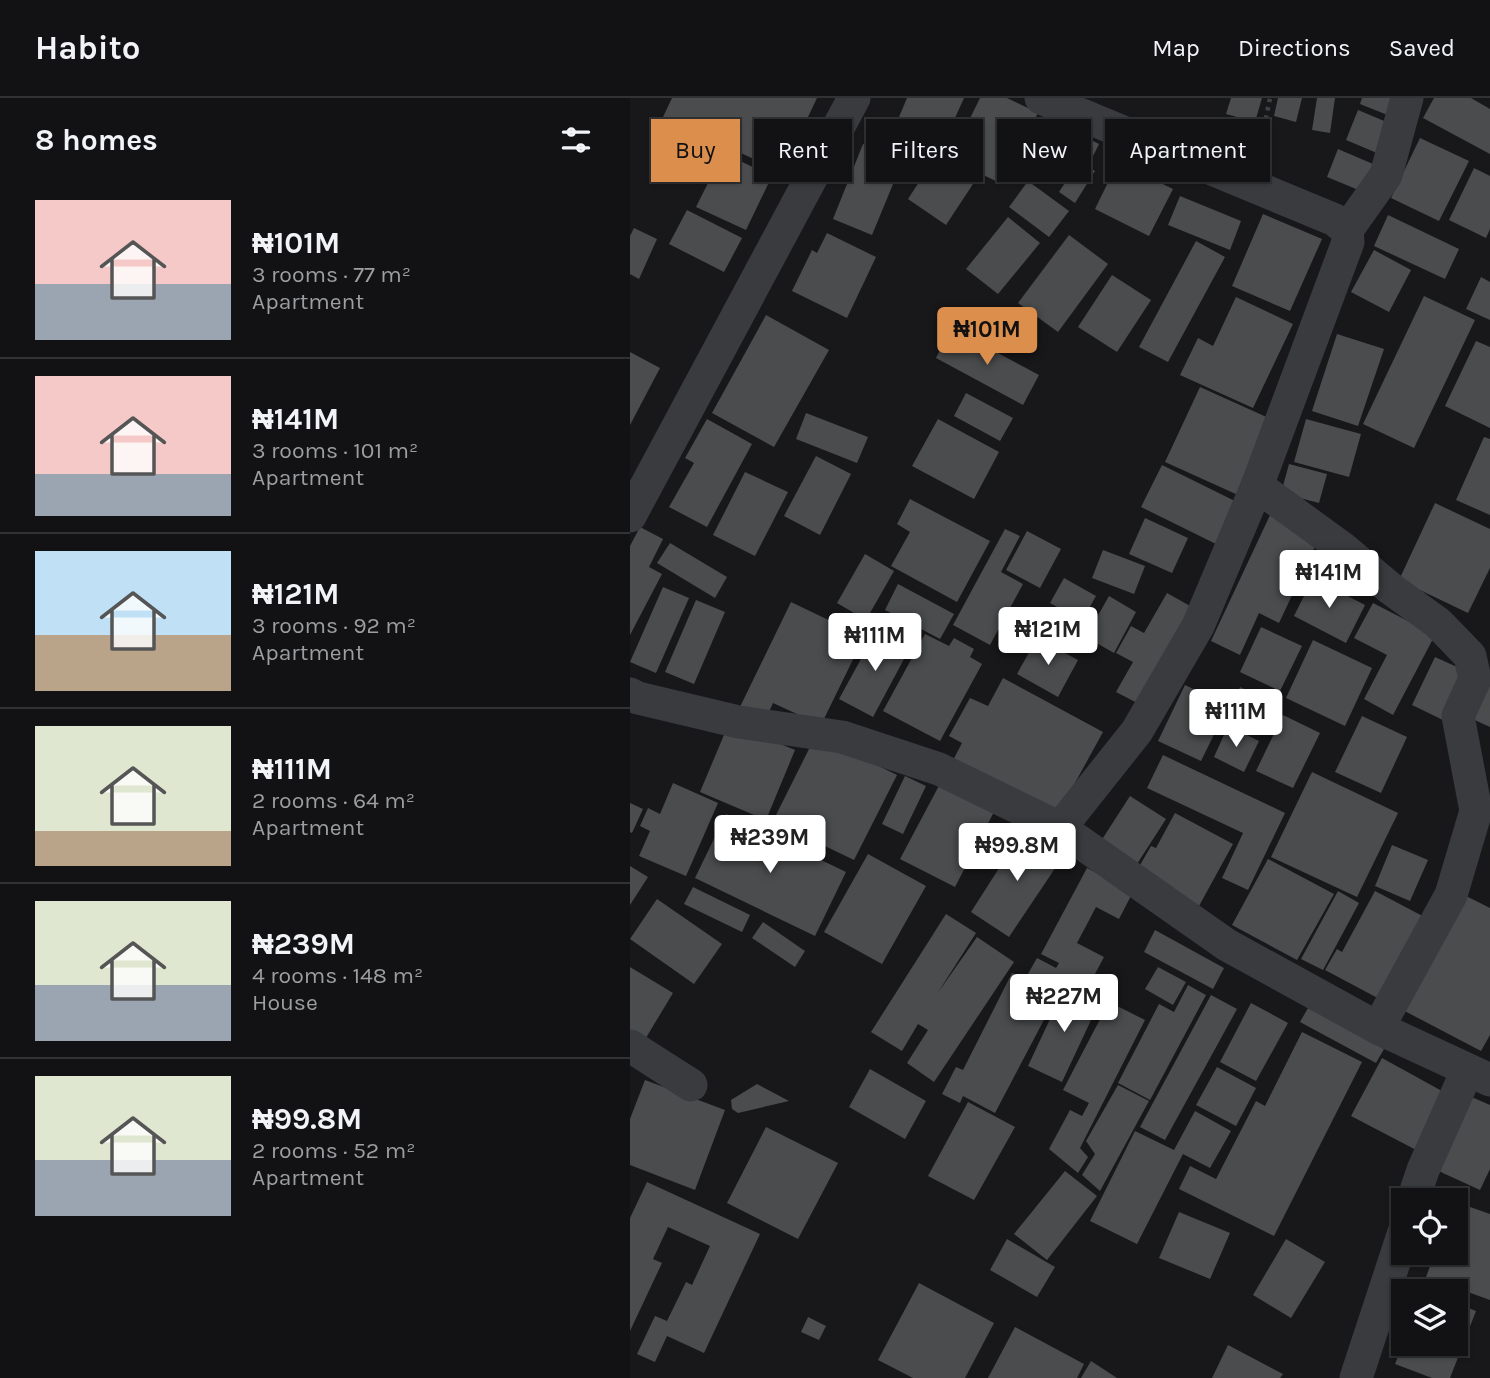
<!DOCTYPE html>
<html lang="en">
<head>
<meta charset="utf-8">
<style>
  :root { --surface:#121214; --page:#1f2022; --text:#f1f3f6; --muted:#9c9ea0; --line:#313234; --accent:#dc8e4d }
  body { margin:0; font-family:Karla,sans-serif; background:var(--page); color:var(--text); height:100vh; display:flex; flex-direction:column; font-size:26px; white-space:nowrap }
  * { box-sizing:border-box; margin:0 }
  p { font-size:23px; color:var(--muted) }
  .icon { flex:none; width:38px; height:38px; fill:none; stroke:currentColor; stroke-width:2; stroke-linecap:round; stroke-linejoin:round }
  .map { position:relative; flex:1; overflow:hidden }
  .sheet { display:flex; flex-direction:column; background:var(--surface); width:630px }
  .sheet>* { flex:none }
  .top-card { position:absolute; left:21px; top:21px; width:665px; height:63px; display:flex; gap:14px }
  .tools { position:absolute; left:761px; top:1090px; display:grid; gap:14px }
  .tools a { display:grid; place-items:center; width:77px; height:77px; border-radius:0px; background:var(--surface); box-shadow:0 2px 5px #0004,0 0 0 2px var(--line); font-size:35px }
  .price { position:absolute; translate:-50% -60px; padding:0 16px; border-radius:7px; background:#fff; color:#222; font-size:23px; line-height:46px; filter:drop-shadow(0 2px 4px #0008) }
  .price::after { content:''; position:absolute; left:50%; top:42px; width:21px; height:16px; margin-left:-10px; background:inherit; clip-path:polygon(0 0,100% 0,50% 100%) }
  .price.selected { background:var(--accent); color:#111 }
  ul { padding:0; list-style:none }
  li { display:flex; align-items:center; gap:21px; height:175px; padding:0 35px }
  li+li { border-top:2px solid var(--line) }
  li span { display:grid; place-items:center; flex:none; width:196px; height:140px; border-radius:0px; color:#555 }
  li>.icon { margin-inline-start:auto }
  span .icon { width:84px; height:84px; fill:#fffc; stroke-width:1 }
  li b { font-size:30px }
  h2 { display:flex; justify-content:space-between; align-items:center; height:84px; padding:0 35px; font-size:30px }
  .chip { padding:0 24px; border-radius:0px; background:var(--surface); box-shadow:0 2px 5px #0004,0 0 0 2px var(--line); font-size:24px; line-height:63px }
  .chip.selected { background:var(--accent); color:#111 }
  header { display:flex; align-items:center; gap:42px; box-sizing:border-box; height:98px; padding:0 35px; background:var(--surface); border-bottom:2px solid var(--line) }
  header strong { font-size:33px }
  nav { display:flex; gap:38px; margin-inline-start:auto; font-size:24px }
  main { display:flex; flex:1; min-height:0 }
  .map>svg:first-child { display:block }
  .building { fill:#4a4c4e }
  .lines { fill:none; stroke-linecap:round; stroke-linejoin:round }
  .path { stroke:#404245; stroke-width:4.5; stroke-dasharray:3.5 5; stroke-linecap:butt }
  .street { stroke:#393b3e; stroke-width:33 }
</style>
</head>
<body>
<header>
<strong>Habito</strong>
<nav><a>Map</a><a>Directions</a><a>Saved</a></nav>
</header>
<main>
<section class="sheet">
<h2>8 homes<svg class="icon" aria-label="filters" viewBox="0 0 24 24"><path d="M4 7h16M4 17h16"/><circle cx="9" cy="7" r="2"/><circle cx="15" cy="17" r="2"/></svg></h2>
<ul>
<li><span style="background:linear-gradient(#f6c9c9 60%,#9aa5b1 0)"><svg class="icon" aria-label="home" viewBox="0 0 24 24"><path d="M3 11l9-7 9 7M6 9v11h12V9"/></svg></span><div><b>₦101M</b><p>3 rooms · 77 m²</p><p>Apartment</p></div></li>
<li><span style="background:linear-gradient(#f6c9c9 70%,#9aa5b1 0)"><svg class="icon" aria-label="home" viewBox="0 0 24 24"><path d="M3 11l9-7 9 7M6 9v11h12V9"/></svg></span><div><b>₦141M</b><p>3 rooms · 101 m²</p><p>Apartment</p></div></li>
<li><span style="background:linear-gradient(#bfe0f5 60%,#b9a48a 0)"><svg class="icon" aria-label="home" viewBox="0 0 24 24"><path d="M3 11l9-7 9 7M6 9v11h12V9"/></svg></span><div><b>₦121M</b><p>3 rooms · 92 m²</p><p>Apartment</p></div></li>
<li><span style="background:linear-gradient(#dfe7d0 75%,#b9a48a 0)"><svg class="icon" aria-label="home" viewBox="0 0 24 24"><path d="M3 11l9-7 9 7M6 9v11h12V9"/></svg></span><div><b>₦111M</b><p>2 rooms · 64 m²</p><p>Apartment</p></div></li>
<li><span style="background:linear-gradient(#dfe7d0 60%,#9aa5b1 0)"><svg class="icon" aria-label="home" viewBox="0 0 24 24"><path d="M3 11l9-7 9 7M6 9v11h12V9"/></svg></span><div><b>₦239M</b><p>4 rooms · 148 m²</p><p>House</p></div></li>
<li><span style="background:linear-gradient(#dfe7d0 60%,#9aa5b1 0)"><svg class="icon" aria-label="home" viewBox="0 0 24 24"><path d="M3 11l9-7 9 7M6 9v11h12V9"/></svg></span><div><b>₦99.8M</b><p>2 rooms · 52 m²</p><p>Apartment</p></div></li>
</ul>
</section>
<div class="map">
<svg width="860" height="1280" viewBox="0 0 860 1280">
  <rect width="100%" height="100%" fill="#18181a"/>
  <g class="building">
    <polygon points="42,0 187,0 152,74 33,19"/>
    <polygon points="277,0 334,0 316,40 269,19"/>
    <polygon points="350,0 377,0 408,15 372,86 320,61"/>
    <polygon points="601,0 632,0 625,24 596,16"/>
    <polygon points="648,0 672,0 666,24 644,18"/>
    <polygon points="687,0 705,0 700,35 682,32"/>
    <polygon points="732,0 773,0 765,20 730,6"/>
    <polygon points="804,0 841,0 860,11 860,56 793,20"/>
    <polygon points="728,12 759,25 747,55 716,42"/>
    <polygon points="417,20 469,46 460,64 425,46 422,53 404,44"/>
    <polygon points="790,40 839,63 809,123 761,100"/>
    <polygon points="233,46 273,62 242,137 203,121"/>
    <polygon points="405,51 430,66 418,86 393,72"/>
    <polygon points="708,51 743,66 731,93 697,79"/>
    <polygon points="93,55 142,78 116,132 66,109"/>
    <polygon points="304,61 343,86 316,127 278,101"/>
    <polygon points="449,63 465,73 445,105 429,94"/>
    <polygon points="488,64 543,91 519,138 465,111"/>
    <polygon points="844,70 860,78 860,131 856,140 819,122"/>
    <polygon points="398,83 439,113 419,139 379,109"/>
    <polygon points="550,98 611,123 600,152 538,127"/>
    <polygon points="57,112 112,140 94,174 39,146"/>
    <polygon points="633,116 692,141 660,213 602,188"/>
    <polygon points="758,117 829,151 815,181 744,148"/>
    <polygon points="378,119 410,145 368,196 336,171"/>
    <polygon points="4,130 27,141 9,181 0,176 0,138"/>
    <polygon points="197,135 246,159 217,220 162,193 182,152 187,155"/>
    <polygon points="439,137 478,166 428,234 388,205"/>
    <polygon points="566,143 595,159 538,264 509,249"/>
    <polygon points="744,152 781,172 759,214 721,194"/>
    <polygon points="482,177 521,202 487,254 448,229"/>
    <polygon points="851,179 860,184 860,222 836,211"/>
    <polygon points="794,198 845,222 784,350 733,326"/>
    <polygon points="606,199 663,226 623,310 550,277 568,240 583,248"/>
    <polygon points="136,217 199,252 144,349 82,315"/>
    <polygon points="321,230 409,277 393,307 306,260"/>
    <polygon points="707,236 754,251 728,328 682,313"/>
    <polygon points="846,243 860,249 860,330 815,308"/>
    <polygon points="0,254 30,270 0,327"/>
    <polygon points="570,289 643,322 608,397 535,364"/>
    <polygon points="336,295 383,320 370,343 324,318"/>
    <polygon points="176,315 238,339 227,365 166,341"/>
    <polygon points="77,321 122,346 77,429 39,409 64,365 55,360"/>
    <polygon points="308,321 369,354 344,401 282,368"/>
    <polygon points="676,321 731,336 719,379 664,364"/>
    <polygon points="854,339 860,341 860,417 826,402"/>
    <polygon points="186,358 221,376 190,437 154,418"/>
    <polygon points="659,366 697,376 689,405 651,395"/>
    <polygon points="532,367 611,406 590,448 511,409"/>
    <polygon points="115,374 158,394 125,458 83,437"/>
    <polygon points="280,401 360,443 327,504 261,468 280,434 267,426"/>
    <polygon points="805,405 860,431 860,470 838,515 769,482"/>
    <polygon points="641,415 690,438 649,525 629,515 610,557 581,543"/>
    <polygon points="515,420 558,440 542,475 499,456"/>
    <polygon points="10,429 33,441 19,469 32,476 0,537 0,448"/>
    <polygon points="375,431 390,438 371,474 393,486 360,547 323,527"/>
    <polygon points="397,433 431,451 410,490 376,472"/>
    <polygon points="40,445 97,479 85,500 27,465"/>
    <polygon points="473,452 515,468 504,496 462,480"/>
    <polygon points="235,456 264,473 236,522 207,505"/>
    <polygon points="434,480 466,498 452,523 420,505"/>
    <polygon points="683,480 735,507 716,545 664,518"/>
    <polygon points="268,486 324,516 310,541 255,512"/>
    <polygon points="33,489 59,500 26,575 0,564"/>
    <polygon points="537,495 569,513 515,609 486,594 503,564 486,555 501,528 514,535"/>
    <polygon points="479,498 506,514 484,555 456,539"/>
    <polygon points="66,502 95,514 64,586 35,574"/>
    <polygon points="161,504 234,539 191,627 143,605 134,625 108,613"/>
    <polygon points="743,505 805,537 763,617 734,601 757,557 724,540"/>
    <polygon points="631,529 672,548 650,593 610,574"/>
    <polygon points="248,530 281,548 243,619 209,601"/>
    <polygon points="295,536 319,548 324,540 344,551 340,559 352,566 310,643 253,613"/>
    <polygon points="407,540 448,562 428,599 387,576"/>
    <polygon points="683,542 742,570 715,628 656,600"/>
    <polygon points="805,559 838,574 815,623 782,607"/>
    <polygon points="860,572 860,629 838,619"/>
    <polygon points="373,580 473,634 424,723 320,668 332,645 319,638 340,600 358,608"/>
    <polygon points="555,587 598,608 571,663 528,643"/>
    <polygon points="610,589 633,600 623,622 600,611"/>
    <polygon points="653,617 690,635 663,690 626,673"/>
    <polygon points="732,618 777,639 751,695 705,674"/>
    <polygon points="99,625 165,652 136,722 70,694"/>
    <polygon points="598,628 629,643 614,674 584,659"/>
    <polygon points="186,637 267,677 224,762 143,723"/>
    <polygon points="533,657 655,715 618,792 592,780 613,735 517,690"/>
    <polygon points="682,674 768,715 727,799 641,759"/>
    <polygon points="275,678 296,688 273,736 252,726"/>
    <polygon points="312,682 366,710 325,789 270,761"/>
    <polygon points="43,685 88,705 56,778 9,758 20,733 10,728 18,710 30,716"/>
    <polygon points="500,698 536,721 507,766 471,743"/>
    <polygon points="0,705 13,711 2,735 0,734"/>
    <polygon points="545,715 603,746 569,808 506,774 521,748 526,750"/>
    <polygon points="96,716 216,774 185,838 65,780"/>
    <polygon points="394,731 434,757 379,839 341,814"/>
    <polygon points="762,747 798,762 780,803 745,788"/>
    <polygon points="238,756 296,788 252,866 194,834"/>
    <polygon points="638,761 704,796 667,862 602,827"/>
    <polygon points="0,768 18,779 0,807"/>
    <polygon points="457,770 503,794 489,821 466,809 447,845 474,859 457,891 436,880 365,1015 333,998 330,1005 312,996 326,969 333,972 382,875 395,881 407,860 426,870 429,865 411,856"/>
    <polygon points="63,789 120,817 112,834 54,806"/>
    <polygon points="708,793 729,805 693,872 671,861"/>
    <polygon points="745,793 802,823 757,905 695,872 707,851 712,854"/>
    <polygon points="828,794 860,810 860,937 851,953 767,909"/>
    <polygon points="27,801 92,846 64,886 0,841"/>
    <polygon points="316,816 346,835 307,896 347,839 384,864 304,984 277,965 298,932 288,926 272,953 241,934"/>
    <polygon points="133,824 175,853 165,869 122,840"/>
    <polygon points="525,832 594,870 583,891 514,854"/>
    <polygon points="0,869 43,895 11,948 0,942"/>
    <polygon points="528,869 556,884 543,907 515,891"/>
    <polygon points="436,887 470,903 432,984 398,968"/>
    <polygon points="558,887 576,897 520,1002 488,985 529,906 544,914"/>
    <polygon points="581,897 607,911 535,1042 510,1029"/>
    <polygon points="479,904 515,922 450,1050 458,1059 448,1075 419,1051 440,1012 452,1018 459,1005 433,992"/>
    <polygon points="621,905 658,925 626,983 590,964"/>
    <polygon points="678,910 754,951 746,965 670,924"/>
    <polygon points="672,934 732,964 644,1138 549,1091 560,1068 586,1081 626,1003 635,1008"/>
    <polygon points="752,960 821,998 790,1054 721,1018"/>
    <polygon points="587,969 626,990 606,1028 566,1007"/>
    <polygon points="240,971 296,1003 275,1041 219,1009"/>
    <polygon points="15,982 95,1012 65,1092 0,1067 0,1021"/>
    <polygon points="127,986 159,1003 108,1015 102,1011 101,1002"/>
    <polygon points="488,987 519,1003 470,1093 452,1077 465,1056 456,1043"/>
    <polygon points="837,997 860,1007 860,1071 850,1092 802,1070"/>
    <polygon points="338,1004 385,1029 344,1102 298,1078"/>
    <polygon points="565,1013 601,1033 580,1070 553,1056 507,1146 460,1123 505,1033 544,1052"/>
    <polygon points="136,1029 208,1065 168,1141 97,1105"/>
    <polygon points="435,1073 467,1098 417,1162 384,1136"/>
    <polygon points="17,1084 130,1136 74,1255 37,1238 25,1264 7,1256 25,1218 37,1223 56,1184 62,1187 80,1148 38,1129 23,1161 32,1165 0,1233 0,1120"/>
    <polygon points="826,1104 860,1116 860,1202 796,1179 805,1155 826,1155"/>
    <polygon points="549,1114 600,1135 580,1181 529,1160"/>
    <polygon points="377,1141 425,1169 407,1199 360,1172"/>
    <polygon points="656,1141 695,1164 661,1220 623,1197"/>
    <polygon points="289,1185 364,1225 335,1280 283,1280 248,1262"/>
    <polygon points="826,1205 846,1213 820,1280 802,1280 765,1266 773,1246 826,1246"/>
    <polygon points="178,1219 196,1228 189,1242 171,1234"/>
    <polygon points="385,1229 454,1266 447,1280 358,1280"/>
    <polygon points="598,1247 653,1276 650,1280 582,1280"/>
    <polygon points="461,1263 487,1280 451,1280"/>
  </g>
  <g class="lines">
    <polyline class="path" points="625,53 635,25 640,0"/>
    <g class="street">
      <polyline points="411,0 705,122 717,132 718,144 627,388 568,528 507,633 430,730"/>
      <polyline points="717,132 756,77 777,0"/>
      <polyline points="627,388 711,449 761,491 808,525 840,558 845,581 828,618 846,713 821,797 748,930"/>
      <polyline points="0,418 224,0"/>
      <polyline points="0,596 8,600 109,624 212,639 309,671 430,730 597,847 748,930 860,982"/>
      <polyline points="0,948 61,987"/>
      <polyline points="783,1102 793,1072 837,973"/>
      <polyline points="726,1280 774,1134"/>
    </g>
  </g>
</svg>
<div class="tools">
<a><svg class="icon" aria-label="locate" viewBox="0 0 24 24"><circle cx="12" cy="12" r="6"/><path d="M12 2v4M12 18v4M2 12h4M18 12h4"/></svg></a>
<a><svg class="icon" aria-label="layers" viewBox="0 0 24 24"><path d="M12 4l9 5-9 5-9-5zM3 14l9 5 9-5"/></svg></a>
</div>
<b class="price selected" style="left:357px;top:269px">₦101M</b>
<b class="price" style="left:699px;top:512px">₦141M</b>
<b class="price" style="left:418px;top:569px">₦121M</b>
<b class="price" style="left:245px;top:575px">₦111M</b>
<b class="price" style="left:606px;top:651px">₦111M</b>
<b class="price" style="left:140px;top:777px">₦239M</b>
<b class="price" style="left:387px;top:785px">₦99.8M</b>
<b class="price" style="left:434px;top:936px">₦227M</b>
<div class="top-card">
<a class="chip selected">Buy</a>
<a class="chip">Rent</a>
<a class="chip">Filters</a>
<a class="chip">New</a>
<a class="chip">Apartment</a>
</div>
</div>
</main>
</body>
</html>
